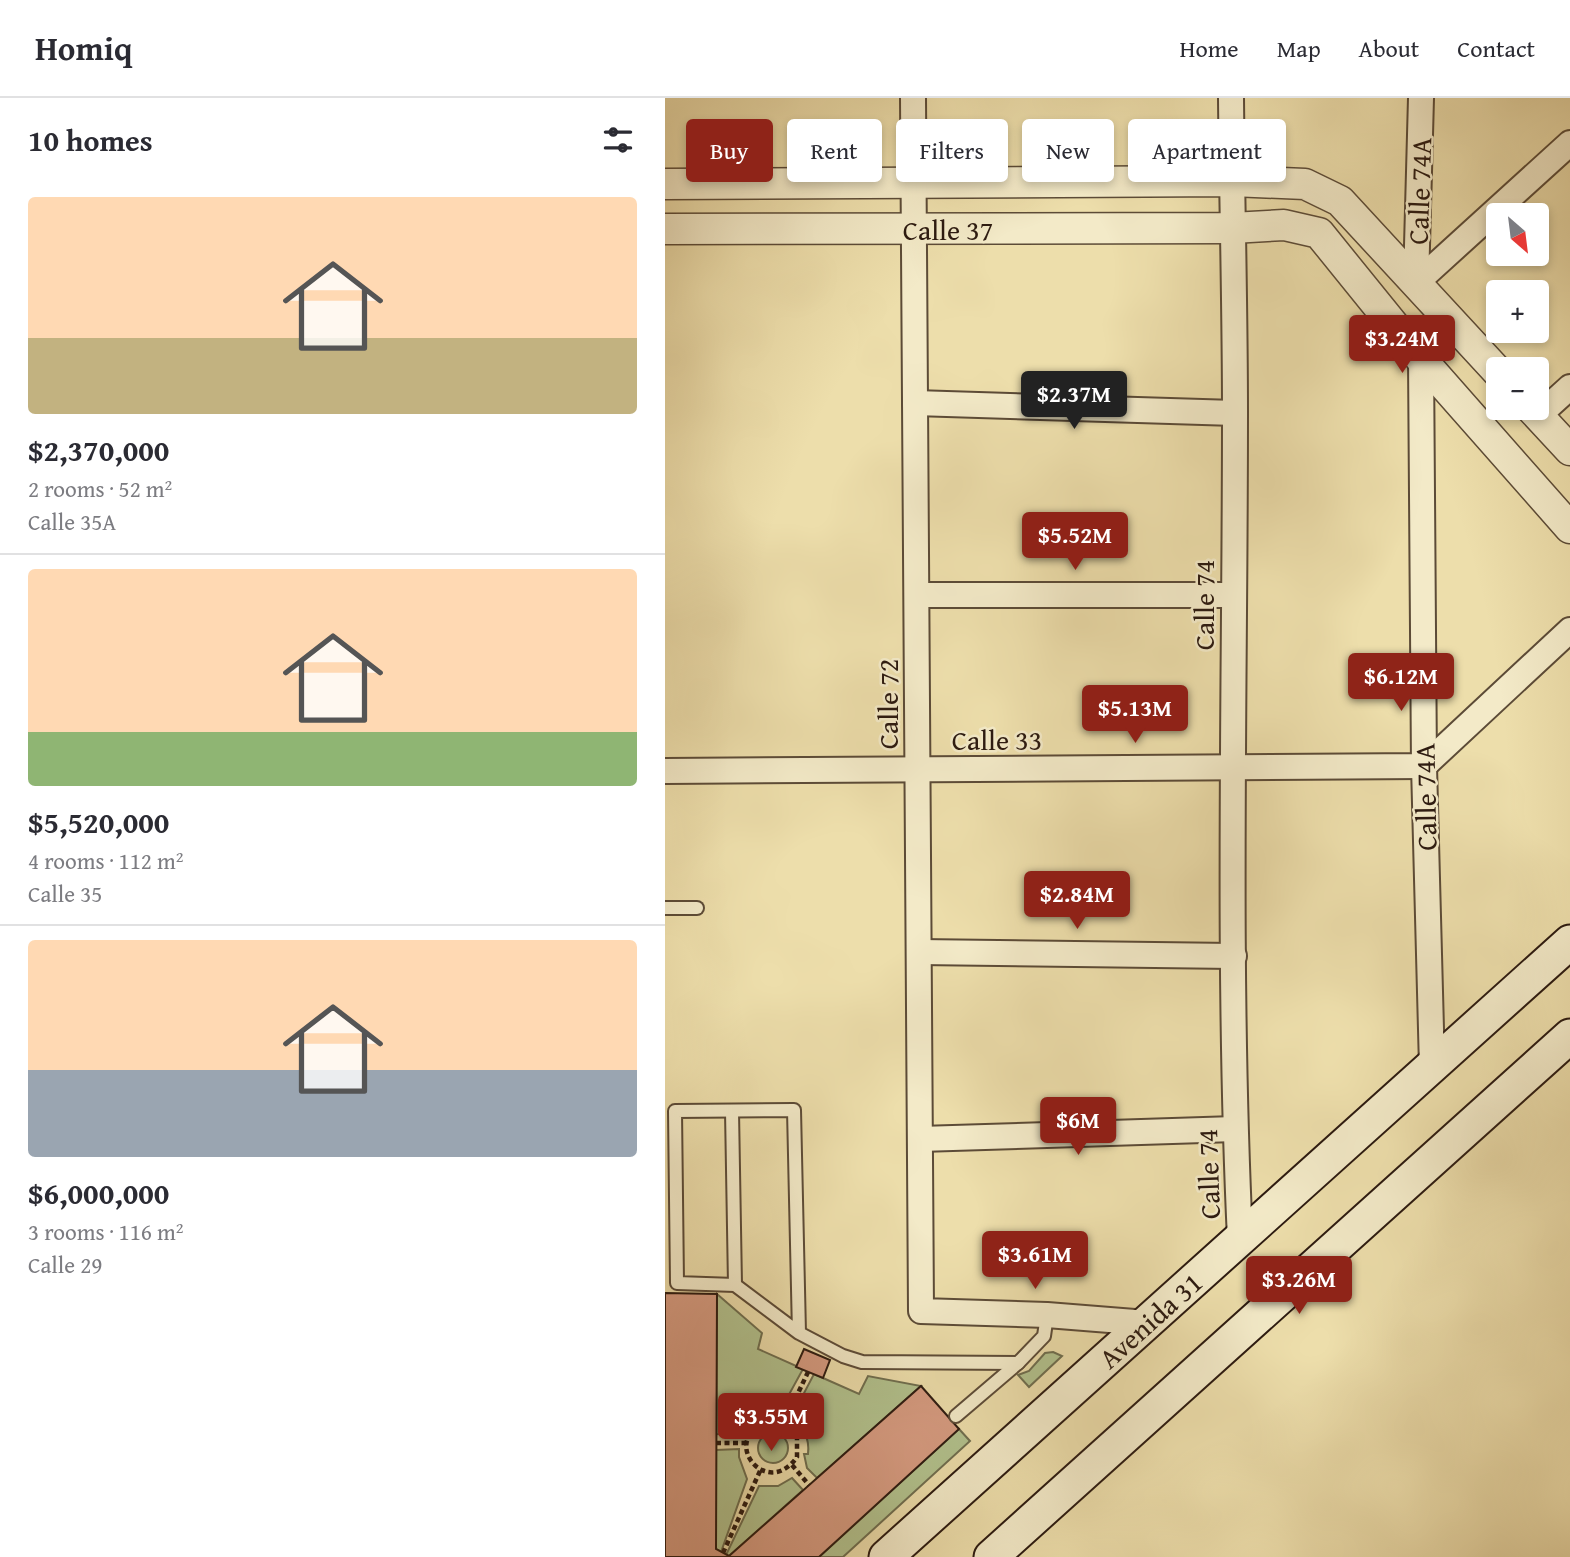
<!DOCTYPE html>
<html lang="en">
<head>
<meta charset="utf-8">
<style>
  :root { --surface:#fff; --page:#f7f7f7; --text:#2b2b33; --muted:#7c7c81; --line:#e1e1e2; --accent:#8f2418 }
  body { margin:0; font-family:"Gentium Book Plus",serif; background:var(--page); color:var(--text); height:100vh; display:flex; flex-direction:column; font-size:26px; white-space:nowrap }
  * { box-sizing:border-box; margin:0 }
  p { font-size:23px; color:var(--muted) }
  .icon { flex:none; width:38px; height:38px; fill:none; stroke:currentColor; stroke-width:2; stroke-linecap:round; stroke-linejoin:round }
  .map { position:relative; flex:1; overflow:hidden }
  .side { display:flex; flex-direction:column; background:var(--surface); width:665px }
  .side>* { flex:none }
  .banner { position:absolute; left:21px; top:21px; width:665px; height:63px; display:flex; gap:14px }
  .needle { width:46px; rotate:152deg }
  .tools { position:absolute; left:821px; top:105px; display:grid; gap:14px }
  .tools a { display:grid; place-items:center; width:63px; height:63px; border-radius:7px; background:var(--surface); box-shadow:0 4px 10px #0003; font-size:35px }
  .price { position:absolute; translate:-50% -60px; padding:0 16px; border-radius:7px; background:var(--accent); color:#fff; font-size:23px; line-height:46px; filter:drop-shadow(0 2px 4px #0008) }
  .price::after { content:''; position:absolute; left:50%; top:42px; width:21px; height:16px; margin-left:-10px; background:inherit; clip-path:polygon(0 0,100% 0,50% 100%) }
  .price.active { background:#222; color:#fff }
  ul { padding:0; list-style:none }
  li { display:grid; align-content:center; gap:14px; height:371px; padding:0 28px }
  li+li { border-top:2px solid var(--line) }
  li span { display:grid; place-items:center; height:217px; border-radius:7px; color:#555 }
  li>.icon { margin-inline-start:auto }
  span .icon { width:126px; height:126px; fill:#fffc; stroke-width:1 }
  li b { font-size:30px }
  h2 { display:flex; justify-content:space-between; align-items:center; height:84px; padding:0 28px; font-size:30px }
  .chip { padding:0 24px; border-radius:7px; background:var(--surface); box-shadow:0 4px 10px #0003; font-size:24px; line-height:63px }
  .chip.active { background:var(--accent); color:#fff }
  header { display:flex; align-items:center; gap:42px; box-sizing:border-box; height:98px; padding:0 35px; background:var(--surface); border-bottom:2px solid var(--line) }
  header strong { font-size:33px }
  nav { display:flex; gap:38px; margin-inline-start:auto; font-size:24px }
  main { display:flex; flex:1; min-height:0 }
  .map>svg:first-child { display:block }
  .green { fill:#b2c28e; stroke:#6f6e4f; stroke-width:2 }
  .building { fill:#d69b81; stroke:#2c1a10; stroke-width:2 }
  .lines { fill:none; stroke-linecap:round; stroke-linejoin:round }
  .service-casing { stroke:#5c4b37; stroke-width:16 }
  .minor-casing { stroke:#5c4b37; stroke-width:28 }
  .tertiary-casing { stroke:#5c4b37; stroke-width:33 }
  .secondary-casing { stroke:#2c1a10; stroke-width:37 }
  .path { stroke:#2c1a10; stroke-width:4.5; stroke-dasharray:5 3.5; stroke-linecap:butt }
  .service { stroke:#f3eac8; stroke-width:12 }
  .minor { stroke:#f3eac8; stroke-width:24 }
  .tertiary { stroke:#f3eac8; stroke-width:30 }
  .secondary { stroke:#f3eac8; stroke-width:33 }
  .labels { text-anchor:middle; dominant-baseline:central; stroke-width:5; stroke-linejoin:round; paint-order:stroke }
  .street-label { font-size:28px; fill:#2c1a10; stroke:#f3eac8 }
</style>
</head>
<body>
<header>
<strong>Homiq</strong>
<nav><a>Home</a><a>Map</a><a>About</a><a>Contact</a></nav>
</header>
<main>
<section class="side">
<h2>10 homes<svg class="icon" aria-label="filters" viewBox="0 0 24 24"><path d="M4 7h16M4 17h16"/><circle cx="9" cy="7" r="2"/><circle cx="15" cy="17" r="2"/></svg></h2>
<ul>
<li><span style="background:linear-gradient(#ffd9b3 65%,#c2b280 0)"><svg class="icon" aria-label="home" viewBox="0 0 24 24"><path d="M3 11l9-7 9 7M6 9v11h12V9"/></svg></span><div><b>$2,370,000</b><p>2 rooms · 52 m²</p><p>Calle 35A</p></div></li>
<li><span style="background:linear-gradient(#ffd9b3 75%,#8fb573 0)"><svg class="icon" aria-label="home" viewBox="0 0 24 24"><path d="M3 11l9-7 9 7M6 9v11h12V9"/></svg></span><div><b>$5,520,000</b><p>4 rooms · 112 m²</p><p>Calle 35</p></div></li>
<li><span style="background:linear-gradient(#ffd9b3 60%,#9aa5b1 0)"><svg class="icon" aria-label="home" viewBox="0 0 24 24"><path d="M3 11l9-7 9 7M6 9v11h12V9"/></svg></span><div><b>$6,000,000</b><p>3 rooms · 116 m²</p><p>Calle 29</p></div></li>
</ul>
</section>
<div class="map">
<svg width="905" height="1459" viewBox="0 0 905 1459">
  <rect width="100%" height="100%" fill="#eddeab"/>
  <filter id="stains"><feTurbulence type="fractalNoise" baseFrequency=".00286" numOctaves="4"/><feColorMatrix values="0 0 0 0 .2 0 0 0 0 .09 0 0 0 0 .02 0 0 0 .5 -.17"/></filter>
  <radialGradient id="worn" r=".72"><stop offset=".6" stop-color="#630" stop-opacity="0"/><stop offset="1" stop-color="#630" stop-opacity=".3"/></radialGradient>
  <g class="green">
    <path d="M52 1196 97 1235 93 1251 138 1271 115 1313C96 1318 84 1321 71 1337L51 1336Z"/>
    <polygon points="388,1254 397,1258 364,1289 353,1277 364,1273 380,1255"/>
    <path d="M149 1276 194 1296 203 1278 256 1288 152 1380 142 1370 139 1356H143C145 1340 138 1329 127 1318Z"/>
    <polygon points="294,1331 305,1343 178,1459 154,1459"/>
    <circle cx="108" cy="1350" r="15"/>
    <polygon points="74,1351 74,1359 82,1381 56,1454 51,1451 51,1352"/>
    <polygon points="127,1380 138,1392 64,1458 61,1457 94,1388 113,1388"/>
  </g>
  <g class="building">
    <polygon points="0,1195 52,1196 51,1451 64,1458 256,1288 294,1331 154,1459 0,1459"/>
    <polygon points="139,1251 165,1262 158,1280 131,1269"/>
  </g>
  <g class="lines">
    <g class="service-casing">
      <g id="service">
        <polyline points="0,810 32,810"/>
        <polyline points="67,1013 70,1187"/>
        <polyline points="134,1235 129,1012 10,1013 12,1185 70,1187 134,1235 178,1258 197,1264 353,1265 379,1238 382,1217"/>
        <polyline points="291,1318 353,1265"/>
      </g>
    </g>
    <g class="minor-casing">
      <g id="minor">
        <polyline points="248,0 256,1213 382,1217 482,1225"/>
        <path d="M566 0C567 105 570 210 570 315 570 590 562 866 575 1141"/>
        <polyline points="751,185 905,45"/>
        <polyline points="751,185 756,0"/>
        <polyline points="756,261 759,668 767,969"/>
        <polyline points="250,305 570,315"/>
        <polyline points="873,318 905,289"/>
        <polyline points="252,497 568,497"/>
        <polyline points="0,673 759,668 905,532"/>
        <polyline points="254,854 569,858"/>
        <polyline points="255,1041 570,1031"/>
      </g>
    </g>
    <g class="tertiary-casing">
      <g id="tertiary">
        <polyline points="0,86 567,83 640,86 675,103 833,274"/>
        <polyline points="0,131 567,130 619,127 654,135 756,261 905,430"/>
        <polyline points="866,310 905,352"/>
      </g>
    </g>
    <g class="secondary-casing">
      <g id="secondary">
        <polyline points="221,1459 905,844"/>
        <polyline points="326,1459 905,938"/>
      </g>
    </g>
    <g class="path">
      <path d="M119 1325 132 1340V1359C104 1399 61 1351 92 1329 101 1323 109 1323 119 1325L143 1274"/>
      <polyline points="51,1345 81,1345"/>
      <polyline points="127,1367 144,1387"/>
      <polyline points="58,1455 95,1373"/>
    </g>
    <use href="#service" class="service"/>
    <use href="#minor" class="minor"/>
    <use href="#tertiary" class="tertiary"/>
    <use href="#secondary" class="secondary"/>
  </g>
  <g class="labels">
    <g class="street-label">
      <text transform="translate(754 93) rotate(-88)">Calle 74A</text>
      <text x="283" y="131">Calle 37</text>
      <text transform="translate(538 507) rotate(-90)">Calle 74</text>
      <text transform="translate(222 606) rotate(-90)">Calle 72</text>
      <text x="332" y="641">Calle 33</text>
      <text transform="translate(760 699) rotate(-91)">Calle 74A</text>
      <text transform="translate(543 1076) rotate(-92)">Calle 74</text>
      <text transform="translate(485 1222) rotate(-42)">Avenida 31</text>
    </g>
  </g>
  <rect width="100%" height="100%" filter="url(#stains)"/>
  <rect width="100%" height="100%" fill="url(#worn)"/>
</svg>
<div class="tools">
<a><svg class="needle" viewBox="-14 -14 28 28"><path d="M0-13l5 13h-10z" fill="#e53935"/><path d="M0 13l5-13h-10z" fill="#7c7c81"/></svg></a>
<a>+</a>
<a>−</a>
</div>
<b class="price" style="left:737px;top:277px">$3.24M</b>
<b class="price active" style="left:409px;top:333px">$2.37M</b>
<b class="price" style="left:410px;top:474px">$5.52M</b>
<b class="price" style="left:736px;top:615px">$6.12M</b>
<b class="price" style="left:470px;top:647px">$5.13M</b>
<b class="price" style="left:412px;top:833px">$2.84M</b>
<b class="price" style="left:413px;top:1059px">$6M</b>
<b class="price" style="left:370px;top:1193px">$3.61M</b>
<b class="price" style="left:634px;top:1218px">$3.26M</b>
<b class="price" style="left:106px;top:1355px">$3.55M</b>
<div class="banner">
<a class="chip active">Buy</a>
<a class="chip">Rent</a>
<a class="chip">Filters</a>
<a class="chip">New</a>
<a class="chip">Apartment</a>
</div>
</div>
</main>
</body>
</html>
